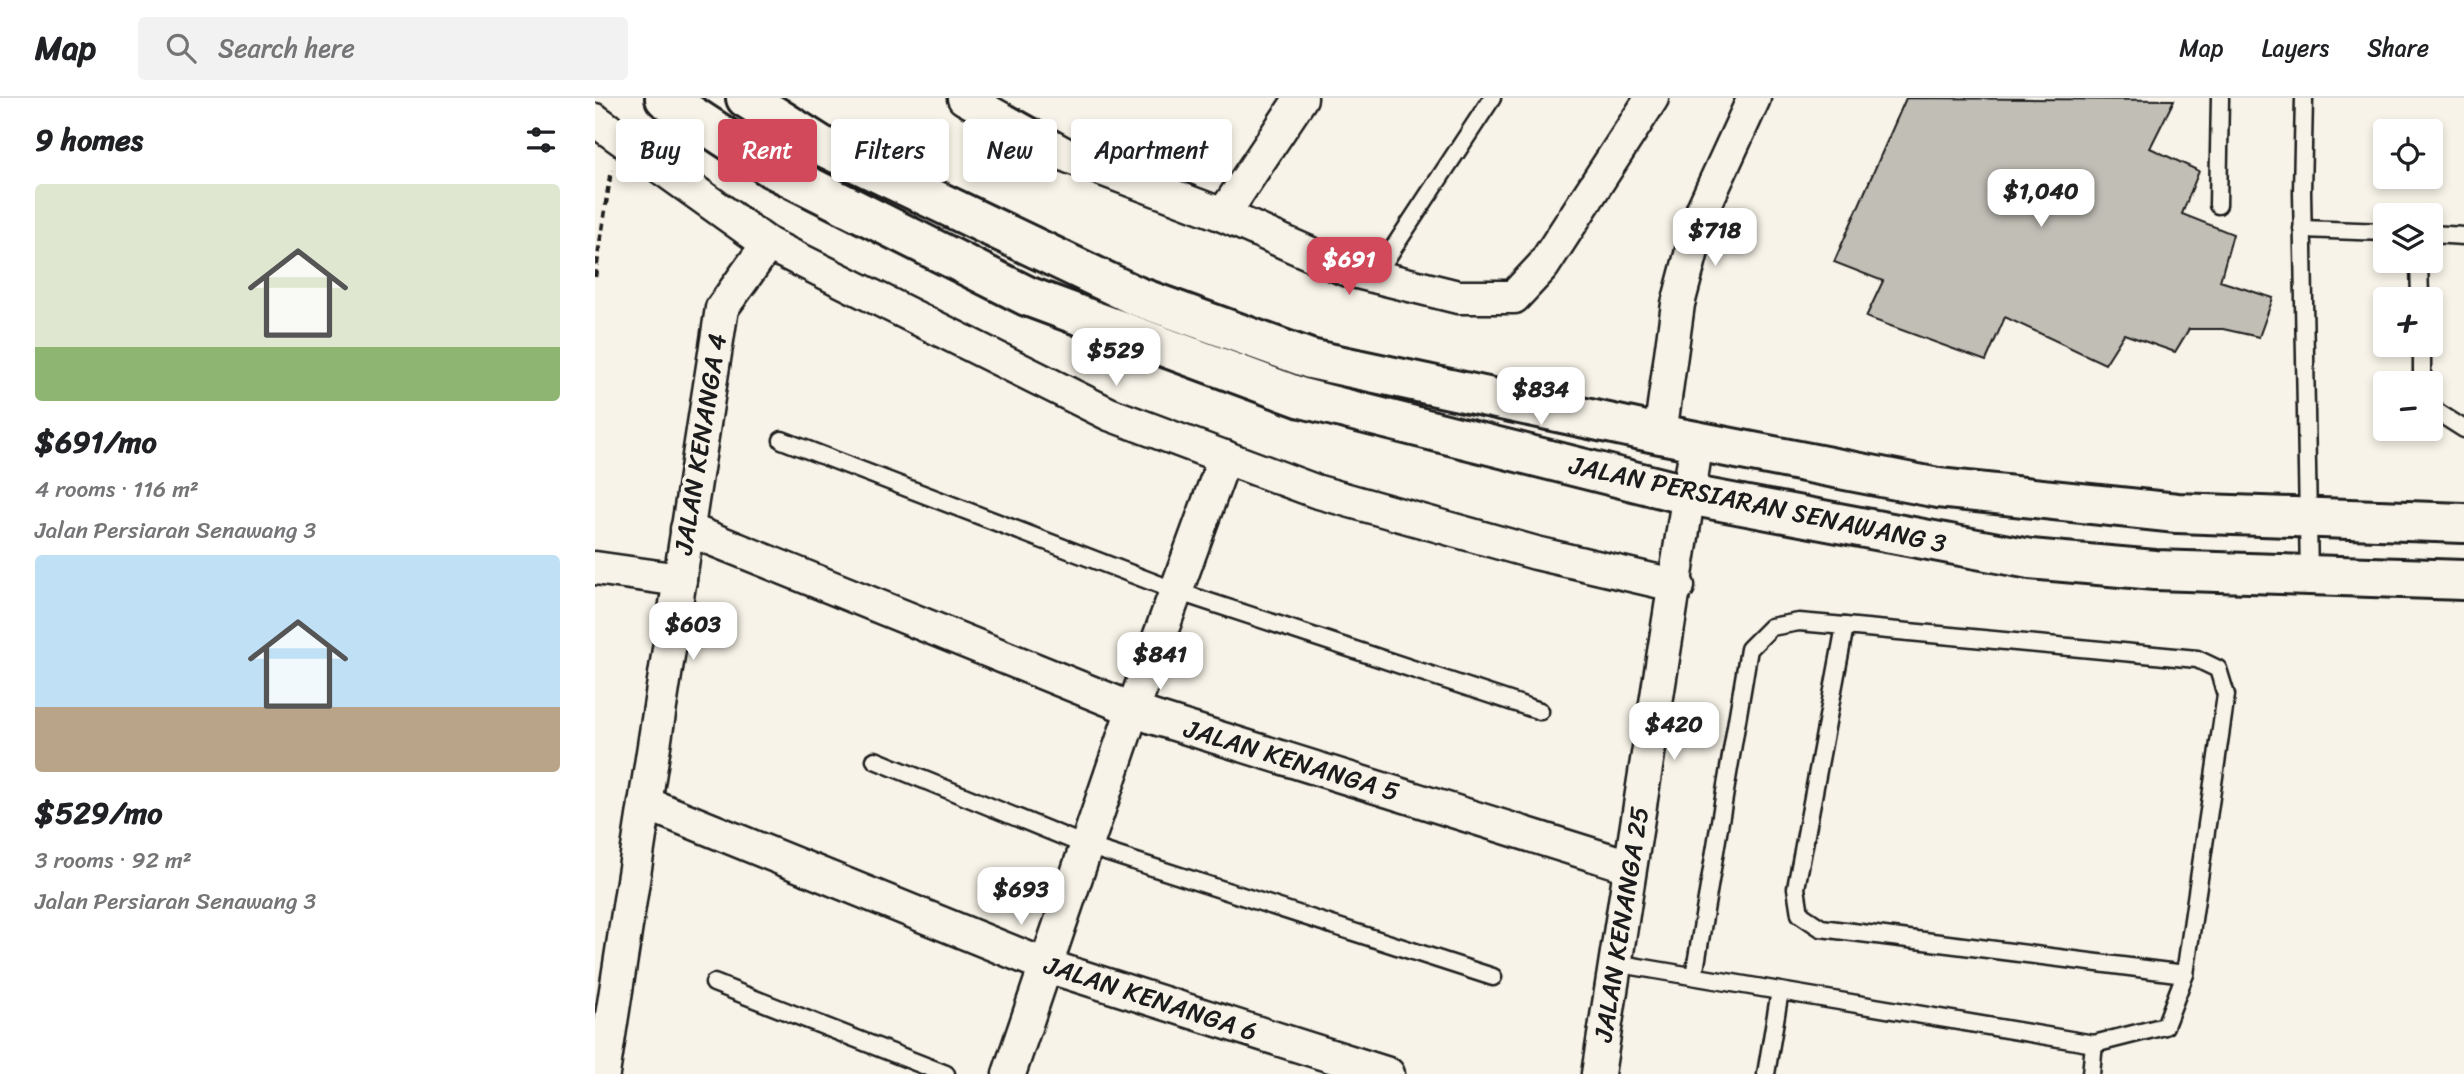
<!DOCTYPE html>
<html lang="en">
<head>
<meta charset="utf-8">
<style>
  :root { --surface:#fff; --page:#f2f2f2; --text:#202124; --muted:#757577; --line:#e0e0e0; --accent:#d1495b }
  body { margin:0; font-family:Sriracha,sans-serif; background:var(--page); color:var(--text); height:100vh; display:flex; flex-direction:column; font-size:26px; white-space:nowrap }
  * { box-sizing:border-box; margin:0 }
  p { font-size:23px; color:var(--muted) }
  .icon { flex:none; width:38px; height:38px; fill:none; stroke:currentColor; stroke-width:2; stroke-linecap:round; stroke-linejoin:round }
  .map { position:relative; flex:1; overflow:hidden }
  .sheet { display:flex; flex-direction:column; background:var(--surface); width:595px }
  .sheet>* { flex:none }
  .banner { position:absolute; left:21px; top:21px; width:665px; height:63px; display:flex; gap:14px }
  .buttons { position:absolute; left:1778px; top:21px; display:grid; gap:14px }
  .buttons a { display:grid; place-items:center; width:70px; height:70px; border-radius:7px; background:var(--surface); box-shadow:0 4px 10px #0003; font-size:35px }
  .price { position:absolute; translate:-50% -60px; padding:0 16px; border-radius:14px; background:#fff; color:#222; font-size:23px; line-height:46px; filter:drop-shadow(0 2px 4px #0008) }
  .price::after { content:''; position:absolute; left:50%; top:42px; width:21px; height:16px; margin-left:-10px; background:inherit; clip-path:polygon(0 0,100% 0,50% 100%) }
  .price.selected { background:var(--accent); color:#fff }
  ul { padding:0; list-style:none }
  li { display:grid; align-content:center; gap:14px; height:371px; padding:0 35px }
  li span { display:grid; place-items:center; height:217px; border-radius:7px; color:#555 }
  li>.icon { margin-inline-start:auto }
  span .icon { width:126px; height:126px; fill:#fffc; stroke-width:1 }
  li b { font-size:30px }
  h2 { display:flex; justify-content:space-between; align-items:center; height:84px; padding:0 35px; font-size:30px }
  .tag { padding:0 24px; border-radius:7px; background:var(--surface); box-shadow:0 4px 10px #0003; font-size:24px; line-height:63px }
  .tag.selected { background:var(--accent); color:#fff }
  header { display:flex; align-items:center; gap:42px; box-sizing:border-box; height:98px; padding:0 35px; background:var(--surface); border-bottom:2px solid var(--line) }
  header strong { font-size:33px }
  nav { display:flex; gap:38px; margin-inline-start:auto; font-size:24px }
  .search { width:490px; height:63px; background:var(--page); display:flex; align-items:center; gap:18px; box-sizing:border-box; padding:0 24px; border-radius:7px; color:var(--muted); font-size:26px }
  main { display:flex; flex:1; min-height:0 }
  .map>svg:first-child { display:block }
  .building { fill:#c0beb5; stroke:#1c1c1c; stroke-width:2 }
  .lines { fill:none; stroke-linecap:round; stroke-linejoin:round }
  .service-casing { stroke:#1c1c1c; stroke-width:21 }
  .minor-casing { stroke:#1c1c1c; stroke-width:37 }
  .tertiary-casing { stroke:#1c1c1c; stroke-width:44 }
  .path { stroke:#1c1c1c; stroke-width:4.5; stroke-dasharray:7 5; stroke-linecap:butt }
  .service { stroke:#f7f3e8; stroke-width:16 }
  .minor { stroke:#f7f3e8; stroke-width:32 }
  .tertiary { stroke:#f7f3e8; stroke-width:38 }
  .labels { text-anchor:middle; dominant-baseline:central; stroke-width:7; stroke-linejoin:round; paint-order:stroke }
  .street-label { font-size:26px; fill:#1c1c1c; stroke:#f7f3e8 }
</style>
</head>
<body>
<header>
<strong>Map</strong>
<div class="search"><svg class="icon" aria-label="search" viewBox="0 0 24 24"><circle cx="10" cy="10" r="6"/><path d="M15 15l6 6"/></svg>Search here</div>
<nav><a>Map</a><a>Layers</a><a>Share</a></nav>
</header>
<main>
<section class="sheet">
<h2>9 homes<svg class="icon" aria-label="filters" viewBox="0 0 24 24"><path d="M4 7h16M4 17h16"/><circle cx="9" cy="7" r="2"/><circle cx="15" cy="17" r="2"/></svg></h2>
<ul>
<li><span style="background:linear-gradient(#dfe7d0 75%,#8fb573 0)"><svg class="icon" aria-label="home" viewBox="0 0 24 24"><path d="M3 11l9-7 9 7M6 9v11h12V9"/></svg></span><div><b>$691/mo</b><p>4 rooms · 116 m²</p><p>Jalan Persiaran Senawang 3</p></div></li>
<li><span style="background:linear-gradient(#bfe0f5 70%,#b9a48a 0)"><svg class="icon" aria-label="home" viewBox="0 0 24 24"><path d="M3 11l9-7 9 7M6 9v11h12V9"/></svg></span><div><b>$529/mo</b><p>3 rooms · 92 m²</p><p>Jalan Persiaran Senawang 3</p></div></li>
</ul>
</section>
<div class="map">
<svg width="1869" height="976" viewBox="0 0 1869 976">
  <rect width="100%" height="100%" fill="#f7f3e8"/>
  <filter id="ink" filterUnits="userSpaceOnUse"><feTurbulence type="fractalNoise" baseFrequency=".0143" numOctaves="2"/><feDisplacementMap in="SourceGraphic" scale="14" xChannelSelector="R" yChannelSelector="G"/><feConvolveMatrix kernelMatrix="1 2 1 2 8 2 1 2 1" color-interpolation-filters="sRGB"/></filter>
  <g filter="url(#ink)">
    <polygon class="building" points="1311,0 1579,2 1555,50 1604,73 1587,116 1638,136 1625,183 1678,200 1664,239 1628,231 1594,231 1580,254 1529,236 1510,266 1410,219 1391,263 1271,219 1288,183 1239,164"/>
    <g class="lines">
      <g class="service-casing">
        <g id="service">
          <polyline points="1709,0 1707,94 1714,478"/>
          <polyline points="1623,107 1625,0"/>
          <polyline points="1707,131 1790,134"/>
          <polyline points="1836,136 1869,138"/>
          <polyline points="1824,163 1825,201"/>
          <polyline points="780,178 897,0"/>
          <polyline points="1827,247 1827,285"/>
          <polyline points="1836,310 1869,331"/>
          <polyline points="187,342 581,493 945,613"/>
          <polyline points="1250,528 1201,790 1205,816 1226,830 1590,876"/>
          <polyline points="280,662 492,748 898,879"/>
          <polyline points="1020,865 1185,893 1171,976"/>
          <polyline points="1099,878 1154,551 1176,529 1204,524 1250,528 1602,561 1623,571 1631,597 1590,876 1570,928 1499,946 1185,893"/>
          <polyline points="119,885 351,976"/>
          <polyline points="1496,976 1499,946"/>
        </g>
      </g>
      <g class="minor-casing">
        <g id="minor">
          <polyline points="369,0 475,59 628,117 750,171 863,199 919,199 948,168 1057,0"/>
          <polyline points="0,22 173,146 514,316 720,393 941,455 1083,488"/>
          <polyline points="628,117 706,0"/>
          <polyline points="1065,336 1083,206 1108,111 1159,0"/>
          <polyline points="92,431 557,619 1034,768"/>
          <polyline points="0,470 85,482"/>
          <polyline points="50,705 452,868 793,976"/>
          <polyline points="8,976 127,210 173,146"/>
          <polyline points="414,976 538,611 630,359"/>
          <polyline points="1003,976 1102,343"/>
        </g>
      </g>
      <g class="tertiary-casing">
        <g id="tertiary">
          <polyline points="70,0 177,70 432,198 707,300 1094,397 1435,461 1560,472 1869,482"/>
          <polyline points="151,0 227,48 541,198 715,261 1065,336 1343,390 1582,415 1869,425"/>
        </g>
      </g>
      <polyline class="path" points="0,179 16,72"/>
      <use href="#service" class="service"/>
      <use href="#minor" class="minor"/>
      <use href="#tertiary" class="tertiary"/>
    </g>
  </g>
  <g class="labels">
    <g class="street-label">
      <text transform="translate(105 346) rotate(-81)">JALAN KENANGA 4</text>
      <text transform="translate(1163 406) rotate(12)">JALAN PERSIARAN SENAWANG 3</text>
      <text transform="translate(697 662) rotate(17)">JALAN KENANGA 5</text>
      <text transform="translate(1026 826) rotate(-81)">JALAN KENANGA 25</text>
      <text transform="translate(556 900) rotate(18)">JALAN KENANGA 6</text>
    </g>
  </g>
</svg>
<div class="buttons">
<a><svg class="icon" aria-label="locate" viewBox="0 0 24 24"><circle cx="12" cy="12" r="6"/><path d="M12 2v4M12 18v4M2 12h4M18 12h4"/></svg></a>
<a><svg class="icon" aria-label="layers" viewBox="0 0 24 24"><path d="M12 4l9 5-9 5-9-5zM3 14l9 5 9-5"/></svg></a>
<a>+</a>
<a>−</a>
</div>
<b class="price" style="left:1446px;top:131px">$1,040</b>
<b class="price" style="left:1120px;top:170px">$718</b>
<b class="price selected" style="left:754px;top:199px">$691</b>
<b class="price" style="left:521px;top:290px">$529</b>
<b class="price" style="left:946px;top:329px">$834</b>
<b class="price" style="left:98px;top:564px">$603</b>
<b class="price" style="left:565px;top:594px">$841</b>
<b class="price" style="left:1079px;top:664px">$420</b>
<b class="price" style="left:426px;top:829px">$693</b>
<div class="banner">
<a class="tag">Buy</a>
<a class="tag selected">Rent</a>
<a class="tag">Filters</a>
<a class="tag">New</a>
<a class="tag">Apartment</a>
</div>
</div>
</main>
</body>
</html>
